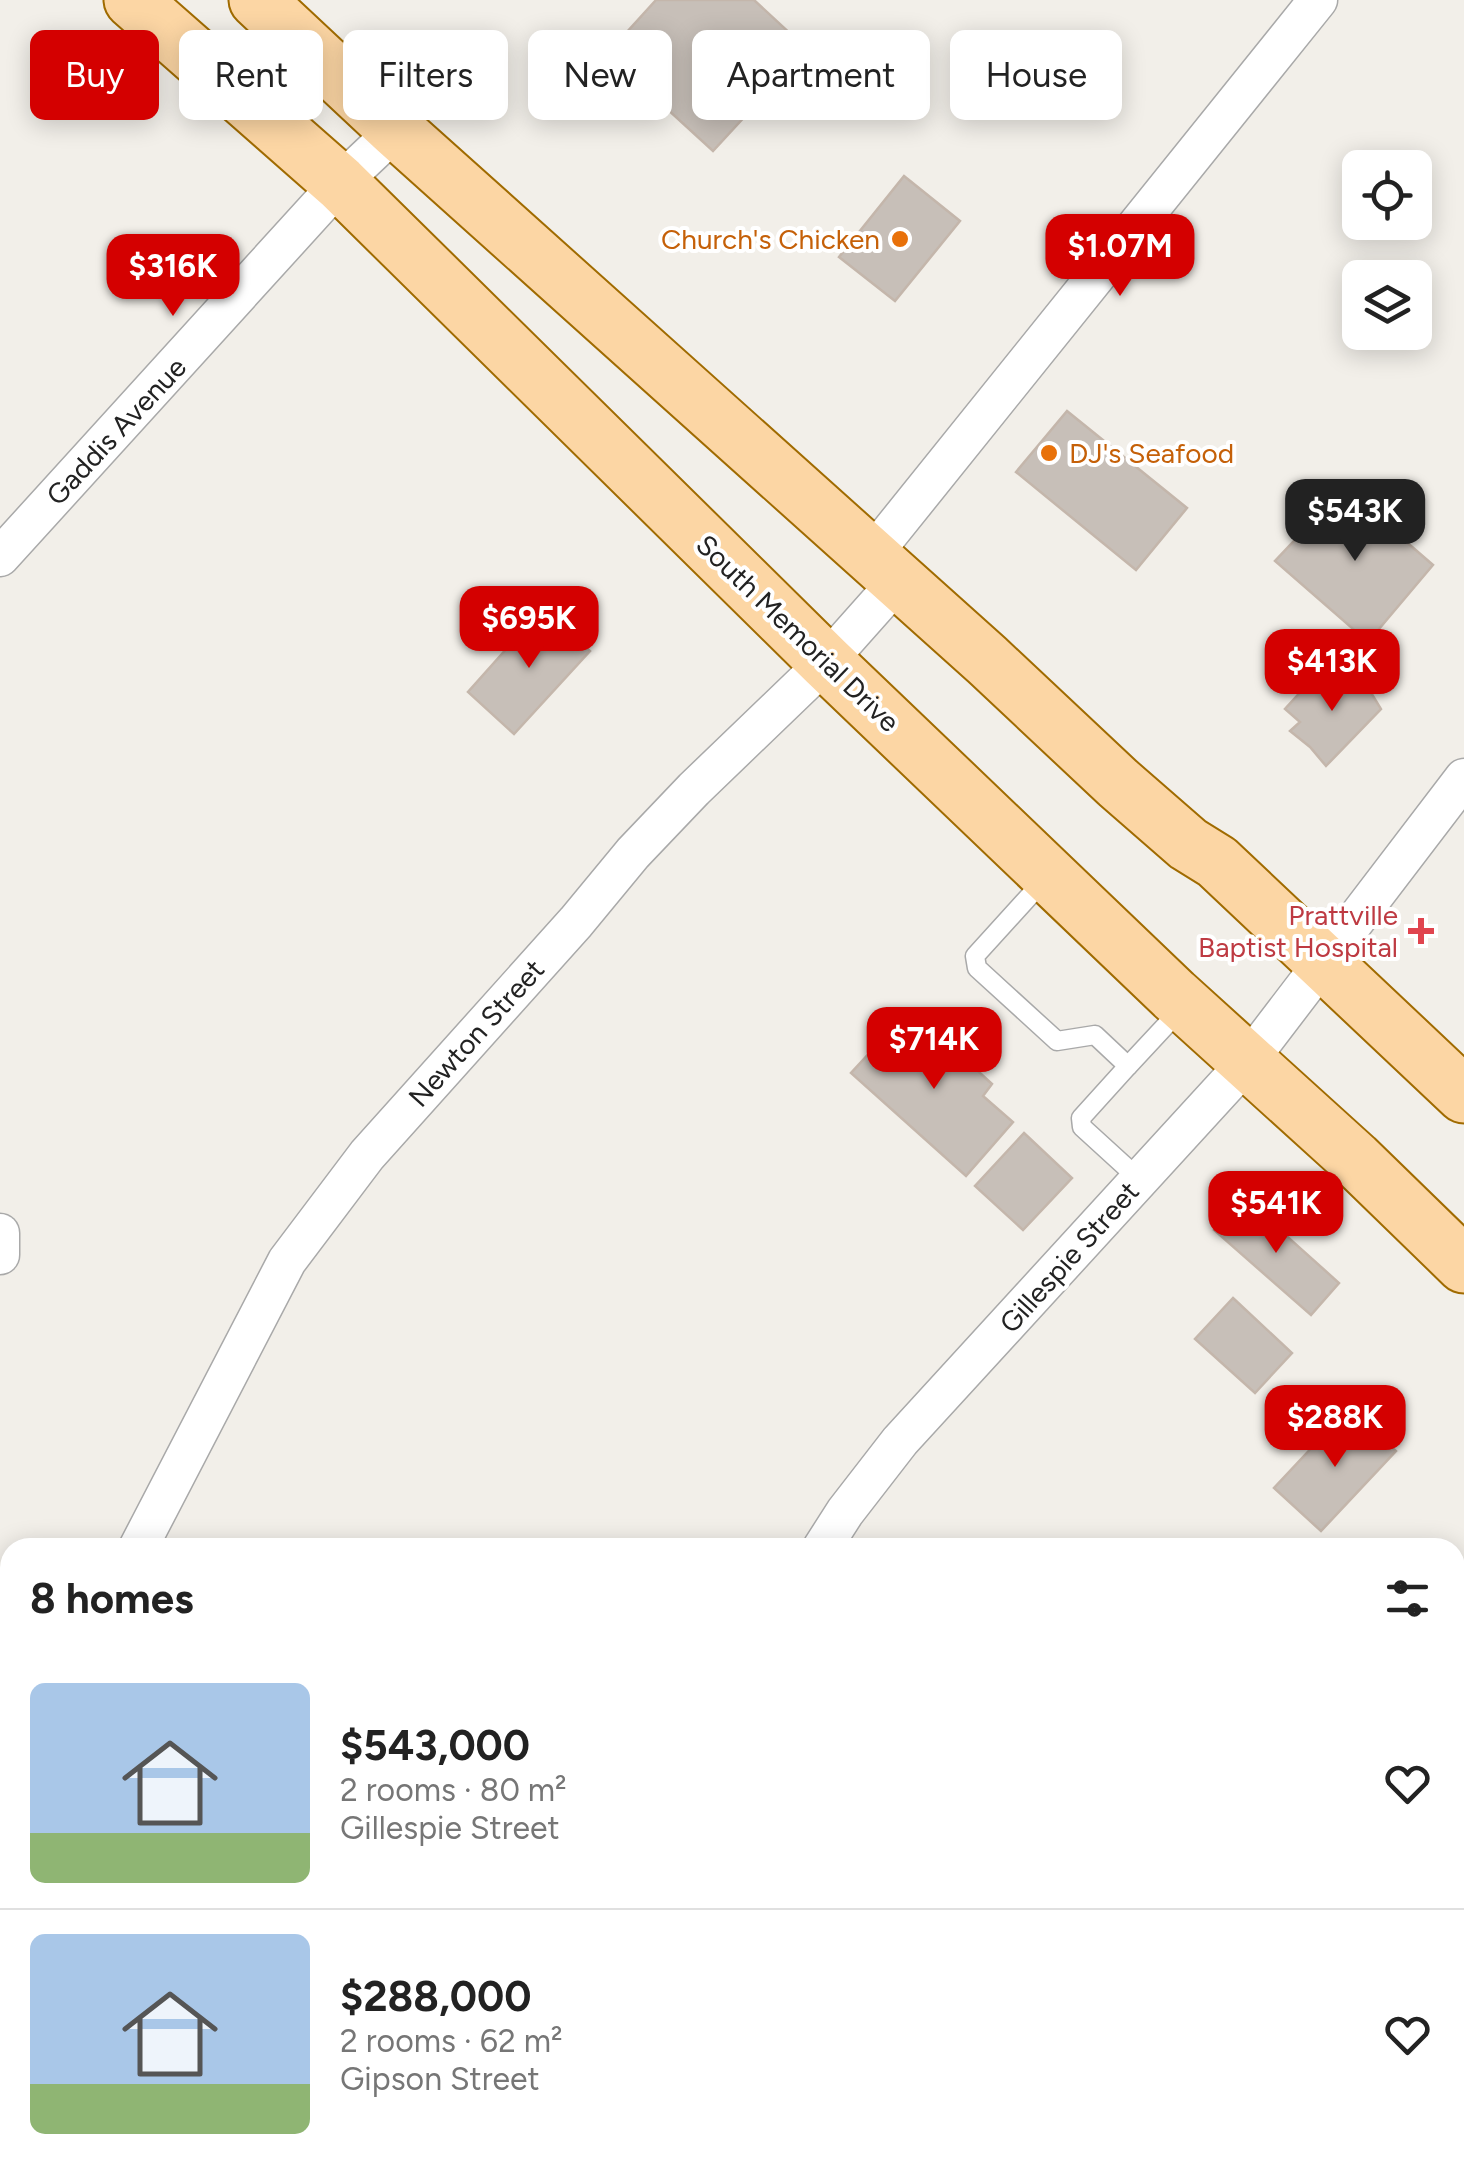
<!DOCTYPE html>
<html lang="en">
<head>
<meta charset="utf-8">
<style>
  :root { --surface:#fff; --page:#f2f2f2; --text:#222; --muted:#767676; --line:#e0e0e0; --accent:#d40000 }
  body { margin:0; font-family:Figtree,sans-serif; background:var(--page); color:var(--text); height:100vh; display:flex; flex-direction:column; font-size:38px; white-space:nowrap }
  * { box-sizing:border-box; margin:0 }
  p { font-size:32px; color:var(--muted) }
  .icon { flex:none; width:55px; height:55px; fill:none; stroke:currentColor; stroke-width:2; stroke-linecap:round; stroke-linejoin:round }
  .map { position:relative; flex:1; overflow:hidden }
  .sheet { position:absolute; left:0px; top:1538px; width:1465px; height:642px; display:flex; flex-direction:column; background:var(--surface); border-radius:30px 30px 0 0; box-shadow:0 5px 25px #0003 }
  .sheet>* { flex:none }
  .banner { position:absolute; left:30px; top:30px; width:1405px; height:90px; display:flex; gap:20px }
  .fabs { position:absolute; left:1342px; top:150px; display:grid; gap:20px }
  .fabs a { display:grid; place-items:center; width:90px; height:90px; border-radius:15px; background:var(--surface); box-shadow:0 5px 25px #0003; font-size:50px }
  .price { position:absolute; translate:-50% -85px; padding:0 22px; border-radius:20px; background:var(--accent); color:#fff; font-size:32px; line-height:65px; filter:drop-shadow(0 2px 5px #0008) }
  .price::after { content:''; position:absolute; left:50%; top:60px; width:30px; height:22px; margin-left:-15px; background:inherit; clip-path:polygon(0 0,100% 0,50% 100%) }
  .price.active { background:#222; color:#fff }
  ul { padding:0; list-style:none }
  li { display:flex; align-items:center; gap:30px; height:250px; padding:0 30px }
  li+li { border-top:2px solid var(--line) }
  li span { display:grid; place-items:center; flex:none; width:280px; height:200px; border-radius:15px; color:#555 }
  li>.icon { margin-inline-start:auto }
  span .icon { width:120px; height:120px; fill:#fffc; stroke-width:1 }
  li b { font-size:42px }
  h2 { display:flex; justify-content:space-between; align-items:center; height:120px; padding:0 30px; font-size:42px }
  .pill { padding:0 35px; border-radius:15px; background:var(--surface); box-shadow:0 5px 25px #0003; font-size:35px; line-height:90px }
  .pill.active { background:var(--accent); color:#fff }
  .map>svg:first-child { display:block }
  .building { fill:#c7bfb8; stroke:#c4b6ab; stroke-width:2.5 }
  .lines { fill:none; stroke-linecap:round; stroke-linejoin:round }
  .service-casing { stroke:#a9a9a9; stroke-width:21 }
  .minor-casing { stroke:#a9a9a9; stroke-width:41 }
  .primary-casing { stroke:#a06b00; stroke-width:59 }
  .service { stroke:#fff; stroke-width:18 }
  .minor { stroke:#fff; stroke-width:38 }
  .primary { stroke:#fcd6a4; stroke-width:55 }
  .food-dot { fill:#e8710a; stroke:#fff; stroke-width:4 }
  .health-dot { fill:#e0444e; stroke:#fff; stroke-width:4 }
  .labels { text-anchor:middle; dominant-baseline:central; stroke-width:8; stroke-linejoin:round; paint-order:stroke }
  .food-label { font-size:28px; fill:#c56008; stroke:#fff; text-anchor:end }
  .street-label { font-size:28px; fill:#222; stroke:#fff }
  .health-label { font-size:28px; fill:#be3a42; stroke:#fff; text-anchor:end }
</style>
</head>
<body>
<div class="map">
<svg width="1464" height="2179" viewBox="0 0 1464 2179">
  <rect width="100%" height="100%" fill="#f2efe9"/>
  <g class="building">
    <polygon points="656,0 754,0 807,49 713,151 607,54"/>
    <polygon points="904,176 960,221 895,301 839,257"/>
    <polygon points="1067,411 1187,508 1136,570 1016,472"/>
    <polygon points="1344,488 1433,565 1368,642 1275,561"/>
    <polygon points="543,608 590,651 514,734 468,692"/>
    <polygon points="1348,671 1367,686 1381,709 1326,766 1310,747 1290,731 1300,722 1285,709 1316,675 1332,689"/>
    <polygon points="910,1009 992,1084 983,1096 1013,1122 966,1176 851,1073"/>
    <polygon points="1024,1133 1072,1178 1023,1230 975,1186"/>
    <polygon points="1243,1197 1339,1283 1311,1315 1214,1230"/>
    <polygon points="1233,1298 1292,1353 1255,1393 1195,1339"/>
    <polygon points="1349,1408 1396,1451 1321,1531 1274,1488"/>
  </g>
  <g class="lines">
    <g class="service-casing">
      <g id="service">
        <polyline points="1045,879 975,956 977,968 1057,1041 1095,1035 1128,1066 1081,1118 1082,1127 1139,1179"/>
        <polyline points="1128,1066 1182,1008"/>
      </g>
    </g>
    <g class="minor-casing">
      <g id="minor">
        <polyline points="871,556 1318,0"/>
        <polyline points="0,557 340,183 396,130"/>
        <polyline points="0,1233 0,1255"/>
        <polyline points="138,1548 287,1261 367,1155 576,922 633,853 694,789 826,662 898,581"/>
        <polyline points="822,1548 845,1512 900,1441 1248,1061 1464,778"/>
        <polyline points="1455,1625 1464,1614"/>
        <polyline points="0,1823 10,1803"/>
        <polyline points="0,2119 10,2124"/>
        <polyline points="97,2170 114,2179"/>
        <polyline points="488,2179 493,2170"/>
        <polyline points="1164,2179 1169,2170"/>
      </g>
    </g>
    <g class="primary-casing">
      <g id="primary">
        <polyline points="132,0 340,183 826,662 1174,995 1355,1159 1464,1265"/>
        <polyline points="257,0 396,130 987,660 1118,783 1188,844 1217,862 1464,1095"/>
      </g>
    </g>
    <use href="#service" class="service"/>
    <use href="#minor" class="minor"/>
    <use href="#primary" class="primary"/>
  </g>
  <g class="food-dot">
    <circle cx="900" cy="239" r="10"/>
    <circle cx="1049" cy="453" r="10"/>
  </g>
  <path class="health-dot" d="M1416 916h10v10h10v10h-10v10h-10v-10h-10v-10h10z"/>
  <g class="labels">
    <g class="food-label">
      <text x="880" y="239">Church's Chicken</text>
      <text x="1069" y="453" text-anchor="start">DJ's Seafood</text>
    </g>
    <g class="street-label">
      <text transform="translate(116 431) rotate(-47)">Gaddis Avenue</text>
      <text transform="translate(798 633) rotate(44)">South Memorial Drive</text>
      <text transform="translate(476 1033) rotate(-48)">Newton Street</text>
      <text transform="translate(1069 1257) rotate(-48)">Gillespie Street</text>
    </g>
    <g class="health-label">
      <text x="1398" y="915">Prattville<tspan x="1398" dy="32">Baptist Hospital</tspan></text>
    </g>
  </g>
</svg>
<div class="fabs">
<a><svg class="icon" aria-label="locate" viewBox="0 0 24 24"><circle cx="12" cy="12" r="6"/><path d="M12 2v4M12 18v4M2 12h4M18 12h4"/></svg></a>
<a><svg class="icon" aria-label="layers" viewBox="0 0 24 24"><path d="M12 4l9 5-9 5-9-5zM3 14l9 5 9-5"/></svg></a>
</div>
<b class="price" style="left:1120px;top:299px">$1.07M</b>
<b class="price" style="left:173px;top:319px">$316K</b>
<b class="price active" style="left:1355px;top:564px">$543K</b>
<b class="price" style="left:529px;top:671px">$695K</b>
<b class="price" style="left:1332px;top:714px">$413K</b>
<b class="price" style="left:934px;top:1092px">$714K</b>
<b class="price" style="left:1276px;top:1256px">$541K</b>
<b class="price" style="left:1335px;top:1470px">$288K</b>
<div class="banner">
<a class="pill active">Buy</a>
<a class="pill">Rent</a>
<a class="pill">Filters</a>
<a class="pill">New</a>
<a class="pill">Apartment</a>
<a class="pill">House</a>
</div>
<section class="sheet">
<h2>8 homes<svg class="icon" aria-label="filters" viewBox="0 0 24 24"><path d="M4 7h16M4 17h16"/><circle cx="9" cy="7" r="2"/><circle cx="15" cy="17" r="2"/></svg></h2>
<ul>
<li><span style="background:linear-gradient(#a9c7e8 75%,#8fb573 0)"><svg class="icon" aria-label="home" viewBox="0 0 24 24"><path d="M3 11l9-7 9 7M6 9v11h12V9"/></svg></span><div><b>$543,000</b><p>2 rooms · 80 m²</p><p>Gillespie Street</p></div><svg class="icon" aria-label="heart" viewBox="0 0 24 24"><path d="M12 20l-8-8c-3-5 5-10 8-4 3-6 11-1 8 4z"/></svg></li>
<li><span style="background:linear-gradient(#a9c7e8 75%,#8fb573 0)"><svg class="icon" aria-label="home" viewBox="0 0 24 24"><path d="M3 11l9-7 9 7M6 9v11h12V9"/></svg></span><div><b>$288,000</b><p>2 rooms · 62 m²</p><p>Gipson Street</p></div><svg class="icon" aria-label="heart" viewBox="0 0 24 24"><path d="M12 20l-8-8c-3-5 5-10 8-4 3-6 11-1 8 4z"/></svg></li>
</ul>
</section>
</div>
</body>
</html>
